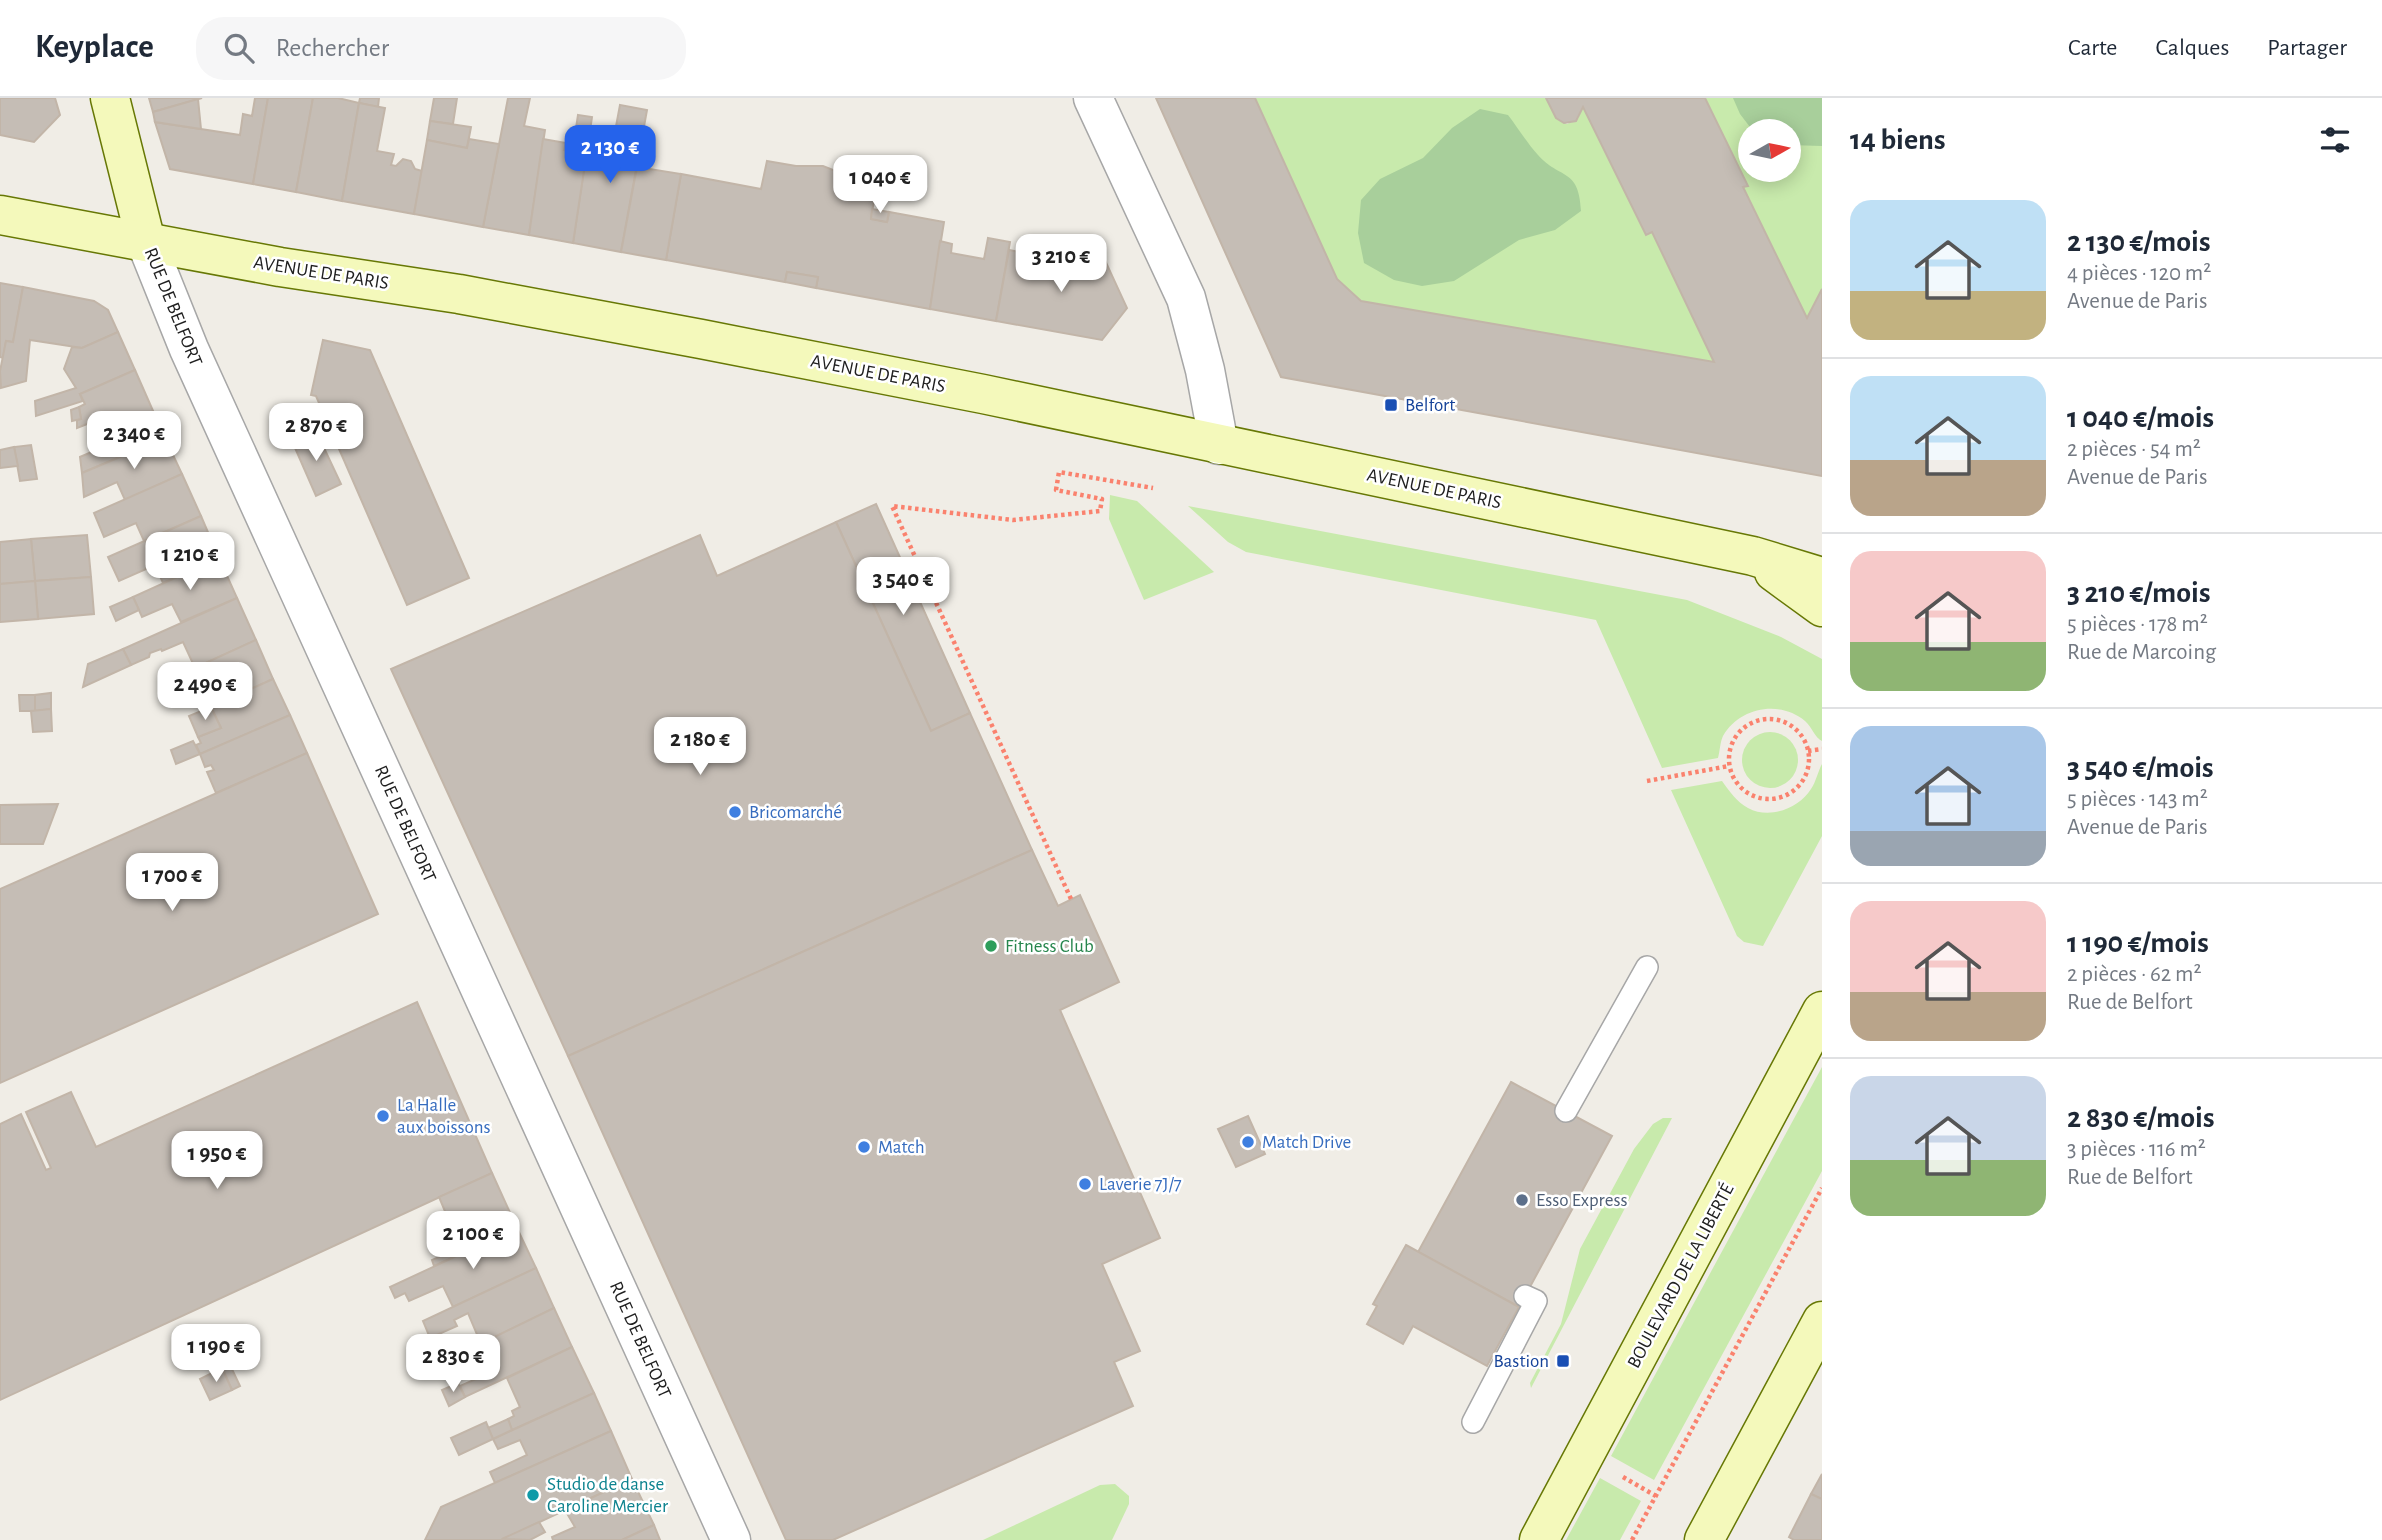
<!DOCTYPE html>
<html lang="fr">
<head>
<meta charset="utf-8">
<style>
  :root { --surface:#fff; --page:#f6f6f7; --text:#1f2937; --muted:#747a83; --line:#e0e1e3; --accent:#2563eb }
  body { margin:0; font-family:"Alegreya Sans",sans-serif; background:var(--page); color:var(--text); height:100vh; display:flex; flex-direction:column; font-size:26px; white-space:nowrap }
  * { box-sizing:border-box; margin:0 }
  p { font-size:23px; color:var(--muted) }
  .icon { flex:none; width:38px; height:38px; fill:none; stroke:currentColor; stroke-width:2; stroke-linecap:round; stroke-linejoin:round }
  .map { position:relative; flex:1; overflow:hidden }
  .drawer { display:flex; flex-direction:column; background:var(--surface); width:560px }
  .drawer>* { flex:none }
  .needle { width:46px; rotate:81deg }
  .controls { position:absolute; left:1738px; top:21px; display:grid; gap:14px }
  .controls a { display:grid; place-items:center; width:63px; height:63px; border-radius:50%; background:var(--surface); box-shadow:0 4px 18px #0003; font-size:35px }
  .price { position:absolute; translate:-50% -60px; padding:0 16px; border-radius:14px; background:#fff; color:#222; font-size:23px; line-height:46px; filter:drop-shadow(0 2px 4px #0008) }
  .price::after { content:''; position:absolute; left:50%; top:42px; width:21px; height:16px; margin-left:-10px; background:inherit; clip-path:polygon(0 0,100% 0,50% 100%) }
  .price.selected { background:var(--accent); color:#fff }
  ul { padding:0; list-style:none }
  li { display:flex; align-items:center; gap:21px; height:175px; padding:0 28px }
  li+li { border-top:2px solid var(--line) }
  li span { display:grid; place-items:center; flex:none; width:196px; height:140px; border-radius:21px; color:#555 }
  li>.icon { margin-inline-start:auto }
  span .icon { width:84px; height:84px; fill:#fffc; stroke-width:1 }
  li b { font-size:30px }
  h2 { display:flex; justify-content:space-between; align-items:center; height:84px; padding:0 28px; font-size:30px }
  header { display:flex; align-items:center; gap:42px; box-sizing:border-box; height:98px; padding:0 35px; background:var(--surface); border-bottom:2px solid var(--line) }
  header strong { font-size:33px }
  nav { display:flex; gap:38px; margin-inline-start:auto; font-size:24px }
  .search { width:490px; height:63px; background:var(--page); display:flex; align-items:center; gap:18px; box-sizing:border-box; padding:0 24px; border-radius:28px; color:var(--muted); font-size:26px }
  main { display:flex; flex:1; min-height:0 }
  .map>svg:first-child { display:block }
  .grass { fill:#c8eaac; fill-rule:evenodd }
  .forest { fill:#a8cf9b }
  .building { fill:#c5bdb5; stroke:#c2b5a8; stroke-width:2 }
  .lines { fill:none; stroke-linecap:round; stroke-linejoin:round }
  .lane-casing { stroke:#a7a7a7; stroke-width:24 }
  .street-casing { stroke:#a7a7a7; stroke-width:41 }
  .secondary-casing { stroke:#677805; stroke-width:41 }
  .path { stroke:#fa826e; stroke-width:4.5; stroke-dasharray:3.5 3.5; stroke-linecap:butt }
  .lane { stroke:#fff; stroke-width:21 }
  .street { stroke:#fff; stroke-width:38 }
  .secondary { stroke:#f4f9bb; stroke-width:38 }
  .transit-dot { fill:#1a4fb4; stroke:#fff; stroke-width:2.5 }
  .shop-dot { fill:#3f7fe0; stroke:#fff; stroke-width:2.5 }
  .leisure-dot { fill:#2e9e5b; stroke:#fff; stroke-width:2.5 }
  .service-dot { fill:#5c6f8a; stroke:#fff; stroke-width:2.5 }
  .culture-dot { fill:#0f9aa8; stroke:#fff; stroke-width:2.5 }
  .labels { text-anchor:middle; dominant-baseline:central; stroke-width:5; stroke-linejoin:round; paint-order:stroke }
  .street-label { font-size:19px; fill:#202020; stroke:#fff }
  .transit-label { font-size:19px; fill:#164399; stroke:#fff; text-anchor:start }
  .shop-label { font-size:19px; fill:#366cbe; stroke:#fff; text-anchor:start }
  .leisure-label { font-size:19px; fill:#27864d; stroke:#fff; text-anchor:start }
  .service-label { font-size:19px; fill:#4e5e75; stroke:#fff; text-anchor:start }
  .culture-label { font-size:19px; fill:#0d838f; stroke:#fff; text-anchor:start }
</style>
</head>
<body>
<header>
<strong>Keyplace</strong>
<div class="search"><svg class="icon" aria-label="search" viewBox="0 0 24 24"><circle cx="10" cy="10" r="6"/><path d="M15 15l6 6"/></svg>Rechercher</div>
<nav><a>Carte</a><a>Calques</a><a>Partager</a></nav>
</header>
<main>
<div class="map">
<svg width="1822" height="1442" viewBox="0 0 1822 1442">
  <rect width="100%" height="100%" fill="#f0ede6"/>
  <g class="grass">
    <polygon points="1255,0 1546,0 1556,20 1567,26 1578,21 1583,9 1646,136 1652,134 1714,264 1361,203 1337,181"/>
    <path d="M1705 0H1822V191L1807 220 1743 89 1747 87ZM1750 33H1788V72H1750Z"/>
    <polygon points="1110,397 1137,403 1214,474 1144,502 1109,421"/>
    <path d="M1188 408 1687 502 1781 539 1822 561V643C1815 640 1812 629 1805 623 1780 602 1740 609 1723 638 1720 644 1720 653 1718 660L1662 670 1596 522 1246 454 1228 444Z"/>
    <circle cx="1770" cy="662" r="28"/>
    <path d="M1822 666V738L1763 848 1744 844 1737 838 1671 692 1722 683C1729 693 1737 704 1748 710 1770 722 1799 710 1811 691 1816 684 1818 673 1822 666Z"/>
    <polygon points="1822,969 1822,1073 1654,1382 1611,1358"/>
    <polygon points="1663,1020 1672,1020 1531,1290 1530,1285 1561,1226 1580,1151 1634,1051 1653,1026"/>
    <polygon points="1600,1380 1641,1403 1620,1442 1566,1442"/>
    <polygon points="1115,1386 1129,1398 1129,1406 1112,1442 983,1442 1100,1387"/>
  </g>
  <g class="forest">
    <polygon points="1733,0 1822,0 1822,48 1789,47 1788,33 1753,33 1740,16"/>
    <path d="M1480 11 1508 17C1518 30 1527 45 1538 57 1560 82 1579 69 1581 113L1555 132 1519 142 1454 183 1422 188 1394 182 1364 165 1358 135 1361 102 1380 81 1423 60 1452 30Z"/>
  </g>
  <g class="building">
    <polygon points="0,0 55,0 60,17 34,44 0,37"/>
    <polygon points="149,0 202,0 153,14"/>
    <polygon points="255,0 268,0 253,86 170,71 155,24 240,37 243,16 252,18"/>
    <polygon points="268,0 313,0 296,94 253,86"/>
    <polygon points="313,0 338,0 359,5 342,103 296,94"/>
    <polygon points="360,0 379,0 378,9 359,5"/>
    <polygon points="434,0 457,0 453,26 430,23"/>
    <polygon points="508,0 530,0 524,28 545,32 529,137 483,129"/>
    <polygon points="1156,0 1255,0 1337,181 1361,203 1714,264 1652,134 1646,137 1583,9 1576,23 1564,25 1556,20 1546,0 1705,0 1748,88 1743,89 1807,220 1822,191 1822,378 1281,279"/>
    <polygon points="198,1 201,31 155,24 153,14"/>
    <polygon points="359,5 385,10 377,53 394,56 391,67 396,68 403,61 411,63 415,71 422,73 414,116 342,103"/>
    <polygon points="620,7 647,12 621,154 573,145 587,51 611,55"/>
    <polygon points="578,17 592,19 587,53 573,50"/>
    <polygon points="430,23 471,29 467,50 427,42"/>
    <polygon points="469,41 499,46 483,129 414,116 427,42 467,50"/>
    <polygon points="543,41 566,45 564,52 587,53 573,145 529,137"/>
    <polygon points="767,63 796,68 823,68 848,78 877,83 871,121 887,124 889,114 944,124 930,211 816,190 818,179 787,174 785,184 666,162 681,76 761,91"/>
    <polygon points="637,69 681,76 666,162 621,154"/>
    <polygon points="872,111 889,114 887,124 871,121"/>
    <polygon points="988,140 1010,144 996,223 930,211 940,143 952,146 951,155 984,161"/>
    <polygon points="1097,145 1127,210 1102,242 996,223 1009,152 1058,161"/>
    <polygon points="787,174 818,179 816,190 785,184"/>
    <polygon points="0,185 23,189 13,244 6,243 3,260 0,259"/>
    <polygon points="23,189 94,203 108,212 118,234 82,250 30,242 26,283 1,290 0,273 6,243 13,244"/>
    <polygon points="118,234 135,272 80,296 83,303 36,318 35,303 76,290 64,271 72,249 82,250"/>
    <polygon points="323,242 370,252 469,480 407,507 316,298 311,297"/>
    <polygon points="135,272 165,340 82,375 80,359 120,342 110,317 77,330 77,322 81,321 79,309 85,306 80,296"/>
    <polygon points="79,309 81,321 72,323 71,312"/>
    <polygon points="316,333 341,386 316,398 292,343"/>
    <polygon points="165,340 182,376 125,402 117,384 84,399 82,375"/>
    <polygon points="31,347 37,381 20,383 14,349"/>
    <polygon points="14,349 18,368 0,370 0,352"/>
    <polygon points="182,376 201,418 144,443 136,425 104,439 94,415"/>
    <polygon points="876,406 970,615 931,633 836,424"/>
    <polygon points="201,418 219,460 163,485 155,467 119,483 108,459"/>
    <polygon points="836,424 931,633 970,615 1032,752 568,958 391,571 700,437 717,478"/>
    <polygon points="87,437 91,479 35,483 31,441"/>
    <polygon points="31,441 35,483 0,486 0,444"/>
    <polygon points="219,460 237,500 181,524 172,506 142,519 133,499"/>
    <polygon points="91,479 94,516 38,521 35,483"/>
    <polygon points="35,483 38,521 0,524 0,486"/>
    <polygon points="133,499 139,512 116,523 110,509"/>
    <polygon points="237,500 256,542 195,570 183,544 162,553 161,551 150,555 149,559 131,567 123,551"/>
    <polygon points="256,542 273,581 211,609 203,589 173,598 166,583"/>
    <polygon points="123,551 131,567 83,589 88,566"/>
    <polygon points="273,581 290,617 200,656 196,647 201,645 198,639 221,630 211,609"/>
    <polygon points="51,595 51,611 35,613 35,597"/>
    <polygon points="19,597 35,597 35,613 20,613"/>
    <polygon points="211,609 221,630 198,639 189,618"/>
    <polygon points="51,611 52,633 33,634 31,613"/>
    <polygon points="290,617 307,655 216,695 207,674 214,672 211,667 205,669 200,656"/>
    <polygon points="193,643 200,656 176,666 171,652"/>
    <polygon points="307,655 378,816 0,985 0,791"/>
    <polygon points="58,706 43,746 0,746 0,707"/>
    <polygon points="1032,752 1058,808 1080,797 1119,884 1060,912 1160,1140 1102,1166 1140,1253 1114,1264 1133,1308 833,1442 786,1442 568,958"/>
    <polygon points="417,904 492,1075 0,1302 0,1026 21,1016 46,1072 51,1070 26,1014 71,994 96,1049"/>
    <polygon points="1511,984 1612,1038 1519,1209 1418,1154"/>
    <polygon points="1248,1018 1265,1056 1236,1069 1218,1031"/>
    <polygon points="492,1075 517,1130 434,1168 432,1162 439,1159 430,1140 452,1130 439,1099"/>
    <polygon points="517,1130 536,1170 453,1209 443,1188 409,1203 405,1195 395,1200 390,1189"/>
    <polygon points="1406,1147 1519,1209 1487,1268 1413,1228 1403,1246 1367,1226 1377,1208 1373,1206"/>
    <polygon points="536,1170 554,1210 481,1246 468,1215 454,1222 457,1228 430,1240 423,1223"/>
    <polygon points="554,1210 572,1249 465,1299 460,1288 483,1278 474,1249"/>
    <polygon points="572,1249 594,1295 512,1332 508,1321 514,1318 512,1313 520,1309 507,1280"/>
    <polygon points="230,1267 240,1288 232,1292 222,1270"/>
    <polygon points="222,1270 232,1292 210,1302 200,1281"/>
    <polygon points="458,1285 465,1299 449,1308 442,1292"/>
    <polygon points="594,1295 611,1333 495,1385 490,1374 527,1357 520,1342 498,1351 493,1341"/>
    <polygon points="508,1321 512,1332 493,1341 488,1330"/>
    <polygon points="486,1324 493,1341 459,1357 451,1340"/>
    <polygon points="611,1333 632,1381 501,1442 425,1442 441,1409"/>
    <polygon points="1822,1376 1822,1401 1811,1396"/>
    <polygon points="632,1381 654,1427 622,1442 553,1442 552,1439 575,1429 565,1412"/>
    <polygon points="1811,1396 1822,1401 1822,1442 1794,1442 1789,1439"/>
    <polygon points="539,1424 545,1434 530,1442 502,1441"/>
    <polygon points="654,1427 660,1442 622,1442"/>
  </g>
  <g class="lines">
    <g class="lane-casing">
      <g id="lane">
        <polyline points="1566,1013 1647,869"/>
        <polyline points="1473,1324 1536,1203 1525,1198"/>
      </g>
    </g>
    <g class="street-casing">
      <g id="street">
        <polyline points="1093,0 1186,200 1205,272 1219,347"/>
        <polyline points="146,144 189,251 731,1442"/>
      </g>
    </g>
    <g class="secondary-casing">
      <g id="secondary">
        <polyline points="110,0 146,144"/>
        <polyline points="0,117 280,169 459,196 701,241 983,296 1753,458 1822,479"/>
        <polyline points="1774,474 1822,509"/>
        <polyline points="1539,1442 1822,913"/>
        <polyline points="1704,1442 1822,1223"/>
      </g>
    </g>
    <g class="path">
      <circle cx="1769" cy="661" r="40"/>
      <polyline points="1808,653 1822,651"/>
      <polyline points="1647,683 1729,668"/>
      <polyline points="1071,801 892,408 1013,422 1100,413 1102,401 1056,392 1059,374 1153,390"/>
      <polyline points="1623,1379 1656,1398"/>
      <polyline points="1632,1442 1822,1090"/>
    </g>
    <use href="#lane" class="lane"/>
    <use href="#street" class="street"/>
    <use href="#secondary" class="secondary"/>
  </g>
  <g class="transit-dot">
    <rect x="1384" y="300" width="14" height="14" rx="3.5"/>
    <rect x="1556" y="1256" width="14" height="14" rx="3.5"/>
  </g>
  <g class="shop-dot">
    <circle cx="735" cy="714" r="7"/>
    <circle cx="383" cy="1018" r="7"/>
    <circle cx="1248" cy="1044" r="7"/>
    <circle cx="864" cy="1049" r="7"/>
    <circle cx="1085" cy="1086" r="7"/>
  </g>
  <circle class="leisure-dot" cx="991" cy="848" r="7"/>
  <circle class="service-dot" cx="1522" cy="1102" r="7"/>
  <circle class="culture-dot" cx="533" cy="1397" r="7"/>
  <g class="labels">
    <g class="street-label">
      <text transform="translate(321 175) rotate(9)">AVENUE DE PARIS</text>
      <text transform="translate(173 209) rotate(68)">RUE DE BELFORT</text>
      <text transform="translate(878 276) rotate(11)">AVENUE DE PARIS</text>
      <text transform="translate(1434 391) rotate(12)">AVENUE DE PARIS</text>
      <text transform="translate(405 726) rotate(66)">RUE DE BELFORT</text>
      <text transform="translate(1681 1178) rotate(-62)">BOULEVARD DE LA LIBERTÉ</text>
      <text transform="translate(640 1242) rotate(66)">RUE DE BELFORT</text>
    </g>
    <g class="transit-label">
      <text x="1405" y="307">Belfort</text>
      <text x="1549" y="1263" text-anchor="end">Bastion</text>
    </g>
    <g class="shop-label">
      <text x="749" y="714">Bricomarché</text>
      <text x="397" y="1007">La Halle<tspan x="397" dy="22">aux boissons</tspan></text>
      <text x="1262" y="1044">Match Drive</text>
      <text x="878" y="1049">Match</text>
      <text x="1099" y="1086">Laverie 7J/7</text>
    </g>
    <g class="leisure-label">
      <text x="1005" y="848">Fitness Club</text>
    </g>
    <g class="service-label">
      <text x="1536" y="1102">Esso Express</text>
    </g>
    <g class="culture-label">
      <text x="547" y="1386">Studio de danse<tspan x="547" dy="22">Caroline Mercier</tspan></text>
    </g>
  </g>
</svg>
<div class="controls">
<a><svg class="needle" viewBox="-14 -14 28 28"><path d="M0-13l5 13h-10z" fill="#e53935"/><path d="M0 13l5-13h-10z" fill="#747a83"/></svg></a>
</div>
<b class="price selected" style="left:610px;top:87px">2 130 €</b>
<b class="price" style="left:880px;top:117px">1 040 €</b>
<b class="price" style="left:1061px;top:196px">3 210 €</b>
<b class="price" style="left:316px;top:365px">2 870 €</b>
<b class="price" style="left:134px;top:373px">2 340 €</b>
<b class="price" style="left:190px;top:494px">1 210 €</b>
<b class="price" style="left:903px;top:519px">3 540 €</b>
<b class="price" style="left:205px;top:624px">2 490 €</b>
<b class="price" style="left:700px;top:679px">2 180 €</b>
<b class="price" style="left:172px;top:815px">1 700 €</b>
<b class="price" style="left:217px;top:1093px">1 950 €</b>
<b class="price" style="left:473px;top:1173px">2 100 €</b>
<b class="price" style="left:216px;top:1286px">1 190 €</b>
<b class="price" style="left:453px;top:1296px">2 830 €</b>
</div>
<section class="drawer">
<h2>14 biens<svg class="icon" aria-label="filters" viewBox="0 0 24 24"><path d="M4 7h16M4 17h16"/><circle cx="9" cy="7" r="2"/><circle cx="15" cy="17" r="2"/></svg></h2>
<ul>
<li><span style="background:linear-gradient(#bfe0f5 65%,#c2b280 0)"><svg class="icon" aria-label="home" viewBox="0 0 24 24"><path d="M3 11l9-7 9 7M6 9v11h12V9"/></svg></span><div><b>2 130 €/mois</b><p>4 pièces · 120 m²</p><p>Avenue de Paris</p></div></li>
<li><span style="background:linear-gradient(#bfe0f5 60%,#b9a48a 0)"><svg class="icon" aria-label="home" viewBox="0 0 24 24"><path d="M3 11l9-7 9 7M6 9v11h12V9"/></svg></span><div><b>1 040 €/mois</b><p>2 pièces · 54 m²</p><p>Avenue de Paris</p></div></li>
<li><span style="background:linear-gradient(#f6c9c9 65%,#8fb573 0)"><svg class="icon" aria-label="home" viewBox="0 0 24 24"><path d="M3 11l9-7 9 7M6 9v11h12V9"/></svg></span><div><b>3 210 €/mois</b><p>5 pièces · 178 m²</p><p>Rue de Marcoing</p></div></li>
<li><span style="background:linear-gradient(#a9c7e8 75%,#9aa5b1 0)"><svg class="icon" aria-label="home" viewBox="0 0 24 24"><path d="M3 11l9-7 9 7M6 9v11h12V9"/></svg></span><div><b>3 540 €/mois</b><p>5 pièces · 143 m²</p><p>Avenue de Paris</p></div></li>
<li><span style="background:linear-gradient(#f6c9c9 65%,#b9a48a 0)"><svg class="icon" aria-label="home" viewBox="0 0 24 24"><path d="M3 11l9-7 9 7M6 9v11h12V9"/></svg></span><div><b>1 190 €/mois</b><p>2 pièces · 62 m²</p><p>Rue de Belfort</p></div></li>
<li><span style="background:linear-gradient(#c9d6e8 60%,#8fb573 0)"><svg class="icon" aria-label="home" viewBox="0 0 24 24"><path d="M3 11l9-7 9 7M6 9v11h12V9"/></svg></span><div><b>2 830 €/mois</b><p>3 pièces · 116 m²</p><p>Rue de Belfort</p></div></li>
</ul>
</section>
</main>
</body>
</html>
